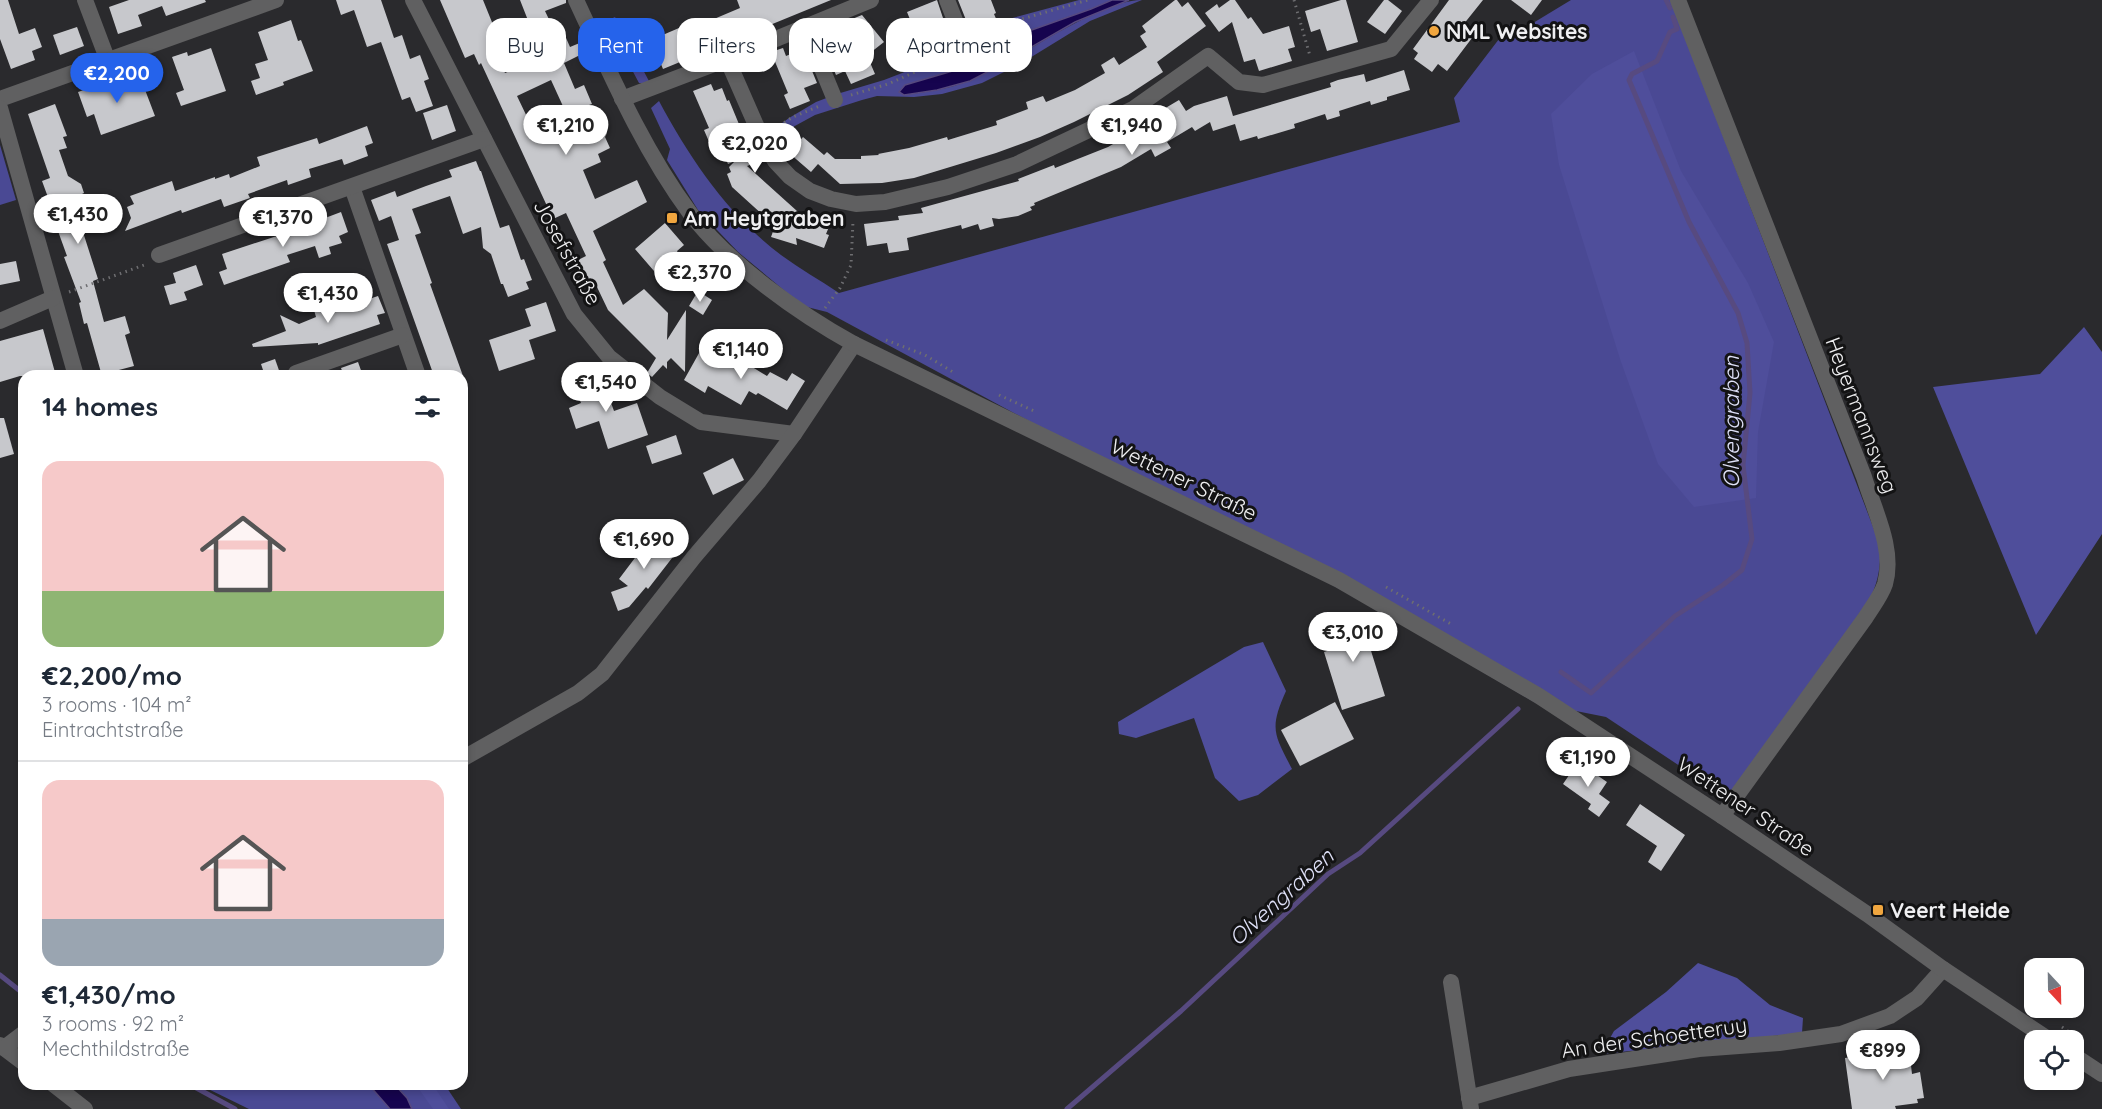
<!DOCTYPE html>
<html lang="en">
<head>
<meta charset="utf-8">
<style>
  :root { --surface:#fff; --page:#f6f6f7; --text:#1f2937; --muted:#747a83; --line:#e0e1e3; --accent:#2563eb }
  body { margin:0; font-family:Quicksand,sans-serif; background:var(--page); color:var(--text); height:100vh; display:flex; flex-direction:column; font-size:22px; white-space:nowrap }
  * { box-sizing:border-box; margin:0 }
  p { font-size:20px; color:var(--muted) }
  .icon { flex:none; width:33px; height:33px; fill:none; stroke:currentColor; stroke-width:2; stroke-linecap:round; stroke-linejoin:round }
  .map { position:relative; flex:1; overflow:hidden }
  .sheet { position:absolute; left:18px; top:370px; width:450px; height:720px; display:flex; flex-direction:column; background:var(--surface); border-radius:18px; box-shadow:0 3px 9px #0003 }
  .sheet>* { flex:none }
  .guide { position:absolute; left:486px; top:18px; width:570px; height:54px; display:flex; gap:12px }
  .needle { width:39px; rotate:158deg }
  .controls { position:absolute; left:2024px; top:958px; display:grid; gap:12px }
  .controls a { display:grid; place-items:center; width:60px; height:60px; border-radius:12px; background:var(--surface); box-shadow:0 3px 9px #0003; font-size:30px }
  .price { position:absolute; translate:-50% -51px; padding:0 14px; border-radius:21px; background:#fff; color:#222; font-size:20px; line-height:39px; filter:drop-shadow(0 2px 3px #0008) }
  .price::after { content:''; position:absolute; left:50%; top:36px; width:18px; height:14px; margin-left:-9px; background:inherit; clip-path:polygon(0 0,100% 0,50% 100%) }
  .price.on { background:var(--accent); color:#fff }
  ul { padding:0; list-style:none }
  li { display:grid; align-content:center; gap:12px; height:318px; padding:0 24px }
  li+li { border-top:2px solid var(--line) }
  li span { display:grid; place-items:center; height:186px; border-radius:18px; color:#555 }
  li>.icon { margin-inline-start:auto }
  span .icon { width:108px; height:108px; fill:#fffc; stroke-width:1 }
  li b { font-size:26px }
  h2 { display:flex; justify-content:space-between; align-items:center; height:72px; padding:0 24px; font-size:26px }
  .pill { padding:0 21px; border-radius:18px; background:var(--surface); box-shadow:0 3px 9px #0003; font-size:21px; line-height:54px }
  .pill.on { background:var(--accent); color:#fff }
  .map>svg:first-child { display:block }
  .green { fill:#4a4994 }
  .forest { fill:#4f4e9b }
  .water { fill:#16044f; stroke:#574a80; stroke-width:1.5 }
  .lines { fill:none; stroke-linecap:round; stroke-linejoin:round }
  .stream { stroke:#574a80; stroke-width:5 }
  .building { fill:#c7c8cc; fill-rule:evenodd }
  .path { stroke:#6e6e71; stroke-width:3; stroke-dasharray:1.5 4.5; stroke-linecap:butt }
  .minor { stroke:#606061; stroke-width:16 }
  .tertiary { stroke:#606061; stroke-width:16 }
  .poi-dot { fill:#f0a63f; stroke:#131314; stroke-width:2 }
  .labels { text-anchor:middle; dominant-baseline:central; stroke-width:6; stroke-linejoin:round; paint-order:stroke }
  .poi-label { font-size:21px; font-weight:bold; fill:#efeff1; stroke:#131314; text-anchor:start }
  .street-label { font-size:21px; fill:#efeff1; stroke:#131314 }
  .water-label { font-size:22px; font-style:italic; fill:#dfe1f8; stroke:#131314 }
</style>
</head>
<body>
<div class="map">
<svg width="2102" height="1109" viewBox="0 0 2102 1109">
  <rect width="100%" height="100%" fill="#2a2a2d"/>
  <g class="green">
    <path d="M1079 0H1112L1091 9 1026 32 966 67 905 85 904 95C926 92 950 89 971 80 1017 60 1056 29 1102 11 1116 5 1127 0 1142 0L1090 21 1020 64 982 83 942 94 914 97 877 96 862 100 815 115 793 127 772 141 770 132 789 118 816 102 837 94 884 80 915 68 1009 19Z"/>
    <path d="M1571 0H1671L1880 545C1881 576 1876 587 1863 614L1728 798 1606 717 1536 703 1360 600 827 312 803 306 738 252 698 210 667 160 670 149 651 108 659 101C690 159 728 215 781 255 800 269 820 280 839 293L1460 122 1454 98 1512 22 1523 29Z"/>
    <polygon points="615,17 650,83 639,83 623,53 602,23"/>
    <polygon points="0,145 16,200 0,205"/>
    <polygon points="200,1085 445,1085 461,1109 249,1109"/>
  </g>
  <g class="forest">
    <polygon points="1634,51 1681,171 1748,283 1774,342 1758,432 1756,498 1694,507 1658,464 1621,362 1559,165 1551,114 1592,74"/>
    <polygon points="2084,327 2102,352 2102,534 2036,635 1933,387 2040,374"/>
    <path d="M1263 642 1286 691C1269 729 1274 734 1292 769L1258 795 1239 801 1215 778 1194 718 1136 738 1119 734 1118 722 1244 647Z"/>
    <polygon points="1698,963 1737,978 1770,1005 1803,1018 1802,1033 1601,1054 1614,1031 1666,992"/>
    <polygon points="416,1085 433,1085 449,1109 433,1109"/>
  </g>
  <g class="water">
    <polygon points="1112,0 1129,0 1075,22 995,68 970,81 937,90 904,95 899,92 905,85 966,67 1026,32 1091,9"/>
    <polygon points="369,1085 395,1085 407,1098 412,1109 390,1109"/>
  </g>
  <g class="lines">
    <g class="stream">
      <polyline points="1666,0 1670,8"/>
      <polyline points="1561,672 1591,693 1675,616 1723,585 1742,570 1752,539 1743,465 1750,393 1747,343 1738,313 1689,222 1629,80 1632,74 1657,61 1670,32 1677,29 1673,17"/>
      <polyline points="0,975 24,994"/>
      <polyline points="189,1084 235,1109"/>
      <polyline points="1067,1109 1181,1011 1328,874 1360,853 1518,709"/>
    </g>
  </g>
  <g class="building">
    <polygon points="0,0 8,0 19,34 35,28 42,47 32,51 35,60 11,69 0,39"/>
    <polygon points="129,0 205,0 206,2 166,16 162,6 138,15 142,26 118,34 109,7"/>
    <polygon points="336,0 381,0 394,38 402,35 410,59 420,55 429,79 424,81 433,106 416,112 410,97 402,100 381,42 367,47 354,10 341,15"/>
    <path d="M440 0H483L500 42 492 46 505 73 548 56 534 27 531 28 520 0H566V3L545 11 556 34 563 31 570 47 582 42 586 52 564 63 575 89 584 85 592 104 589 105 599 125 604 127 607 133 605 137 610 148 598 154 601 162 583 170 595 199 637 180 647 202 593 231 606 260 603 262 623 305 644 289 668 313 667 340 686 310 685 372 671 358 667 362V369L663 365 652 377 647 373 656 358 608 310 597 287 592 289 578 260 586 256 566 213 553 219 481 63 479 65 474 54 465 58ZM551 80 567 115 539 128 535 119 529 121 517 96Z"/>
    <polygon points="737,0 831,0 663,69 651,40 686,25 688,30 740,8"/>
    <polygon points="937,0 948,33 936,38 939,47 924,54 907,12"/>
    <polygon points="958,0 991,0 996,13 994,14 997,21 976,29 973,23 968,25"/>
    <polygon points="1175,0 1177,0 1182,7 1188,2 1206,26 1157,62 1163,72 1128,95 1074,122 1040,137 996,153 914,178 882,183 840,184 818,164 811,172 789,153 803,137 824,155 827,152 835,159 861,159 861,156 879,155 878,154 909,148 947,137 948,140 997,125 996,121 1028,109 1026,102 1043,96 1046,102 1075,90 1105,73 1101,65 1114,57 1119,65 1147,47 1140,36 1146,32 1142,26"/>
    <polygon points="1230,0 1235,0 1248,19 1251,17 1263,34 1289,26 1295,47 1288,49 1292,61 1259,71 1255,59 1244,62 1232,22 1219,32 1205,13 1217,4 1219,8"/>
    <polygon points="1341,0 1346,0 1358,42 1327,51 1320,29 1311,32 1305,11"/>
    <polygon points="1384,0 1388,0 1402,11 1385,34 1367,22"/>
    <polygon points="1449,0 1483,0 1463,25 1475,34 1447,71 1438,64 1432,72 1414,59 1418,53 1413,49"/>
    <polygon points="1511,0 1542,0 1531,15"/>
    <polygon points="862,15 884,42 870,53 871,57 869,60 875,74 851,84 845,71 836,75 822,42 838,35 835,26"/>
    <polygon points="291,20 298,41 301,40 313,71 283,82 284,85 256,95 251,81 260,78 255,64 268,60 258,32"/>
    <polygon points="77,27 84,46 60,55 53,35"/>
    <polygon points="211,48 226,91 181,106 176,93 184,90 172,57 187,52 188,56"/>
    <polygon points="783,48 786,56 803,49 817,83 804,88 810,101 790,109 784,95 788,93 771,52"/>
    <polygon points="1404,70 1410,90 1387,97 1387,100 1371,105 1370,101 1339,111 1340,116 1327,120 1325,114 1294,124 1295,128 1258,139 1257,136 1240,141 1235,124 1213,131 1210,122 1195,131 1192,127 1167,142 1171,148 1155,157 1151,149 1121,167 1034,203 1035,205 1030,207 1032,210 1018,216 999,219 992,218 994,226 980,230 978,224 962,229 961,225 907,238 909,250 889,253 887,243 867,246 864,224 899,220 898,216 923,213 921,208 1019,181 1018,179 1054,165 1055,168 1108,147 1152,121 1152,116 1179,100 1186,111 1194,106 1227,96 1233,116 1331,87 1330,83 1338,80 1364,74 1366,82"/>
    <polygon points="139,74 155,116 101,135 94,114 87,117 78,92 107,82 108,85"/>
    <polygon points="711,84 714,91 722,88 727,101 729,100 755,163 747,166 807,220 810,212 831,222 826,234 829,235 824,248 796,238 797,245 771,237 775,226 732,187 727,174 731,172 729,167 735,161 728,164 718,141 710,144 704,130 709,128 693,91"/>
    <polygon points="55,104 67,136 63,137 67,148 59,150 68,176 81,184 84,193 80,195 82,201 74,204 98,279 93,281 104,322 125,316 130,333 125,335 134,366 115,371 117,376 102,376 87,323 84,324 79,303 81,302 64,257 67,256 54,220 56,219 42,181 50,178 28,114"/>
    <polygon points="447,105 456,131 432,140 423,113"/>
    <polygon points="367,126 373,143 365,146 368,156 344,165 342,159 309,169 311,177 288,185 287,180 248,194 250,198 224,207 221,199 182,213 181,210 125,231 131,218 127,207 134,204 130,196 172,181 175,191 215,177 215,179 229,174 230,178 260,166 257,157 317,138 319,144"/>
    <polygon points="476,161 480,171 481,171 500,228 509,225 521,260 524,259 532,280 526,282 529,289 508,297 503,284 501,284 491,254 483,248 481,227 463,234 450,196 412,209 421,233 415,235 432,283 430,284 463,376 434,376 387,244 399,240 391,216 379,221 371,200 395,191 397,197 426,186 452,177 449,170"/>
    <polygon points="341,212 348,232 339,236 342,243 329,247 331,254 319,258 315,246 287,255 290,262 224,285 219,272 227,269 222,254 280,235"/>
    <polygon points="665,223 684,245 677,251 678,253 663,267 661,264 654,271 635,249"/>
    <polygon points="16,261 20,281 0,285 0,264"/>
    <polygon points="196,265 203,285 184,292 187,300 170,305 164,286 176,283 173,273"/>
    <polygon points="698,291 712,300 703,315 689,306"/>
    <polygon points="378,296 385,313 377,315 380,324 318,345 318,343 253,347 252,344 286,331 280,315 299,324 316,317 314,310 336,302 339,309"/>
    <polygon points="546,302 556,331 529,340 535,359 499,371 489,340 531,326 525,309"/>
    <polygon points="43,329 56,376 20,376 0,382 0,341"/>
    <polygon points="703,346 746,370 749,365 767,376 770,372 787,381 792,373 805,381 787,410 758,393 756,395 749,391 741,405 708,386 705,393 684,380"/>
    <polygon points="275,359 281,376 265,376 261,364"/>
    <polygon points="358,362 363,376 344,376 341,368"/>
    <polygon points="599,370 614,411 637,403 648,435 608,449 599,421 576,429 569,408 581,403 576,390 579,389 575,378"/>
    <polygon points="0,418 4,418 14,454 0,458"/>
    <polygon points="676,435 682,454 652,464 646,446"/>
    <polygon points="733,458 744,480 713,495 703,473"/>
    <polygon points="656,530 679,549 648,589 646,587 629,607 618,611 611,592 628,586 619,579"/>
    <polygon points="1359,612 1385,696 1342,710 1324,652 1336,648 1327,622"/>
    <polygon points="1335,702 1354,739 1300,766 1281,730"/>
    <polygon points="1578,762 1607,782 1599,794 1610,802 1599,817 1588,809 1591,804 1563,784"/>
    <polygon points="1640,804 1685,835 1661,871 1648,862 1657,846 1626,825"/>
    <polygon points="1909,1049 1912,1074 1920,1072 1924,1098 1917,1099 1918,1103 1895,1106 1896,1109 1852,1109 1845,1058"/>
  </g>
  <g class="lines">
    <g class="path">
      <polyline points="1294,0 1310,56"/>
      <polyline points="980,41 1015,21 1088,0"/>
      <polyline points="851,95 888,84 953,55"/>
      <polyline points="774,129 793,117 822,105"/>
      <polyline points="69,292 147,264"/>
      <polyline points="825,308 840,288 851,265 853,221"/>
      <polyline points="886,340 925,355 953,372"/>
      <polyline points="999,395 1034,411"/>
      <polyline points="1386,587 1451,624"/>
      <polyline points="2062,1027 2079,1039"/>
    </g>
    <g class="minor">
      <polyline points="85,0 108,61"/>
      <polyline points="413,0 574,314 609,357 660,397 701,422 794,434"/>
      <polyline points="947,0 966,48"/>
      <path d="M1678 0 1864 477C1874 510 1895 549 1885 584 1881 596 1872 607 1866 617L1722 816"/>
      <polyline points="805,27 835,100"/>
      <polyline points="727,59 871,0"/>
      <polyline points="0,99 276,0"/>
      <polyline points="622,99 727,59 763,141 775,161 790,177 810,191 831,199 856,204 885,202 948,187 1017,164 1133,109 1208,56 1239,82 1263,85 1391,49 1431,0"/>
      <polyline points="0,108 76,376"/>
      <polyline points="352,187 418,376"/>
      <polyline points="159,255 484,139"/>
      <polyline points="0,321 53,298"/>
      <polyline points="296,373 403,335"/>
      <polyline points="462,759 578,693 602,674 694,557 759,481 794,434 854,344"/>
      <polyline points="1451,982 1471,1109"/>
      <polyline points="0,1045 24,1063"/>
      <polyline points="4,1048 24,1033"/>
      <polyline points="53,1084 85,1109"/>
      <polyline points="1469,1098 1569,1069 1699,1049 1779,1043 1841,1034 1890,1016 1917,998 1943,969"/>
    </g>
    <g class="tertiary">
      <path d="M576 0C610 73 642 148 690 213 729 264 798 313 854 344L1339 580 1539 696 1722 816 1867 914 1943 969 2051 1041"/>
      <polyline points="2073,1055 2102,1074"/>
    </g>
  </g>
  <g class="poi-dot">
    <circle cx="1434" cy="31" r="6"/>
    <rect x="666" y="212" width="12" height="12" rx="3"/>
    <rect x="1872" y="904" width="12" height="12" rx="3"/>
  </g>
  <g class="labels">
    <g class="poi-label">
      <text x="1446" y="31">NML Websites</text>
      <text x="684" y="218">Am Heytgraben</text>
      <text x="1890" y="910">Veert Heide</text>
    </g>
    <g class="street-label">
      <text transform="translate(568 252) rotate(61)">Josefstraße</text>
      <text transform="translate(1862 415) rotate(69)">Heyermannsweg</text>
      <text transform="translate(1184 479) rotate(26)">Wettener Straße</text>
      <text transform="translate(1746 806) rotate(34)">Wettener Straße</text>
      <text transform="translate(1654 1037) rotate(-8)">An der Schoetteruy</text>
    </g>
    <g class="water-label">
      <text transform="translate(1731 422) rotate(-90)">Olvengraben</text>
      <text transform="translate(1281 897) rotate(-42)">Olvengraben</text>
    </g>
  </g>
</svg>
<div class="controls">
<a><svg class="needle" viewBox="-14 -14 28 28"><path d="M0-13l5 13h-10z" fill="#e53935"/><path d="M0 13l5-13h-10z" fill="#747a83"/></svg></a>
<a><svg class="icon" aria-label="locate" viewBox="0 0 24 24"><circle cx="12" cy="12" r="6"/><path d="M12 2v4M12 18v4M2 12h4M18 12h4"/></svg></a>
</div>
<b class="price on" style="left:117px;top:104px">€2,200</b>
<b class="price" style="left:566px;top:156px">€1,210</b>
<b class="price" style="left:1132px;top:156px">€1,940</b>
<b class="price" style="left:755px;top:174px">€2,020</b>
<b class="price" style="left:78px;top:245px">€1,430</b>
<b class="price" style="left:283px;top:248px">€1,370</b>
<b class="price" style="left:700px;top:303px">€2,370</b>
<b class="price" style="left:328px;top:324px">€1,430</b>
<b class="price" style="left:741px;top:380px">€1,140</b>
<b class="price" style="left:606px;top:413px">€1,540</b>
<b class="price" style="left:644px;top:570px">€1,690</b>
<b class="price" style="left:1353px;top:663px">€3,010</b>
<b class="price" style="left:1588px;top:788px">€1,190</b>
<b class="price" style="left:1883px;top:1081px">€899</b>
<div class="guide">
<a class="pill">Buy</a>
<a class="pill on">Rent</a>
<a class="pill">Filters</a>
<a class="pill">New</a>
<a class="pill">Apartment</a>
</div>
<section class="sheet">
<h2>14 homes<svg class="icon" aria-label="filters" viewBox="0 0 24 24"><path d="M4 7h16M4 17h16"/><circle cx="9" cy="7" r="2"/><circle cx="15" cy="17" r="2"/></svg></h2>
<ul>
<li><span style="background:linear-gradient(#f6c9c9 70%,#8fb573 0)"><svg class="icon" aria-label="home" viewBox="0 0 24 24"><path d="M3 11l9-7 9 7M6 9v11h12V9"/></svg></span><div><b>€2,200/mo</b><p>3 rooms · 104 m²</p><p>Eintrachtstraße</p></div></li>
<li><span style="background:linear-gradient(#f6c9c9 75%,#9aa5b1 0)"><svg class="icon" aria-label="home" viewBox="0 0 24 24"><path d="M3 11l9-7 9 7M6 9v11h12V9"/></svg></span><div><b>€1,430/mo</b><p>3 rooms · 92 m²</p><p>Mechthildstraße</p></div></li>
</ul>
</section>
</div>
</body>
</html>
